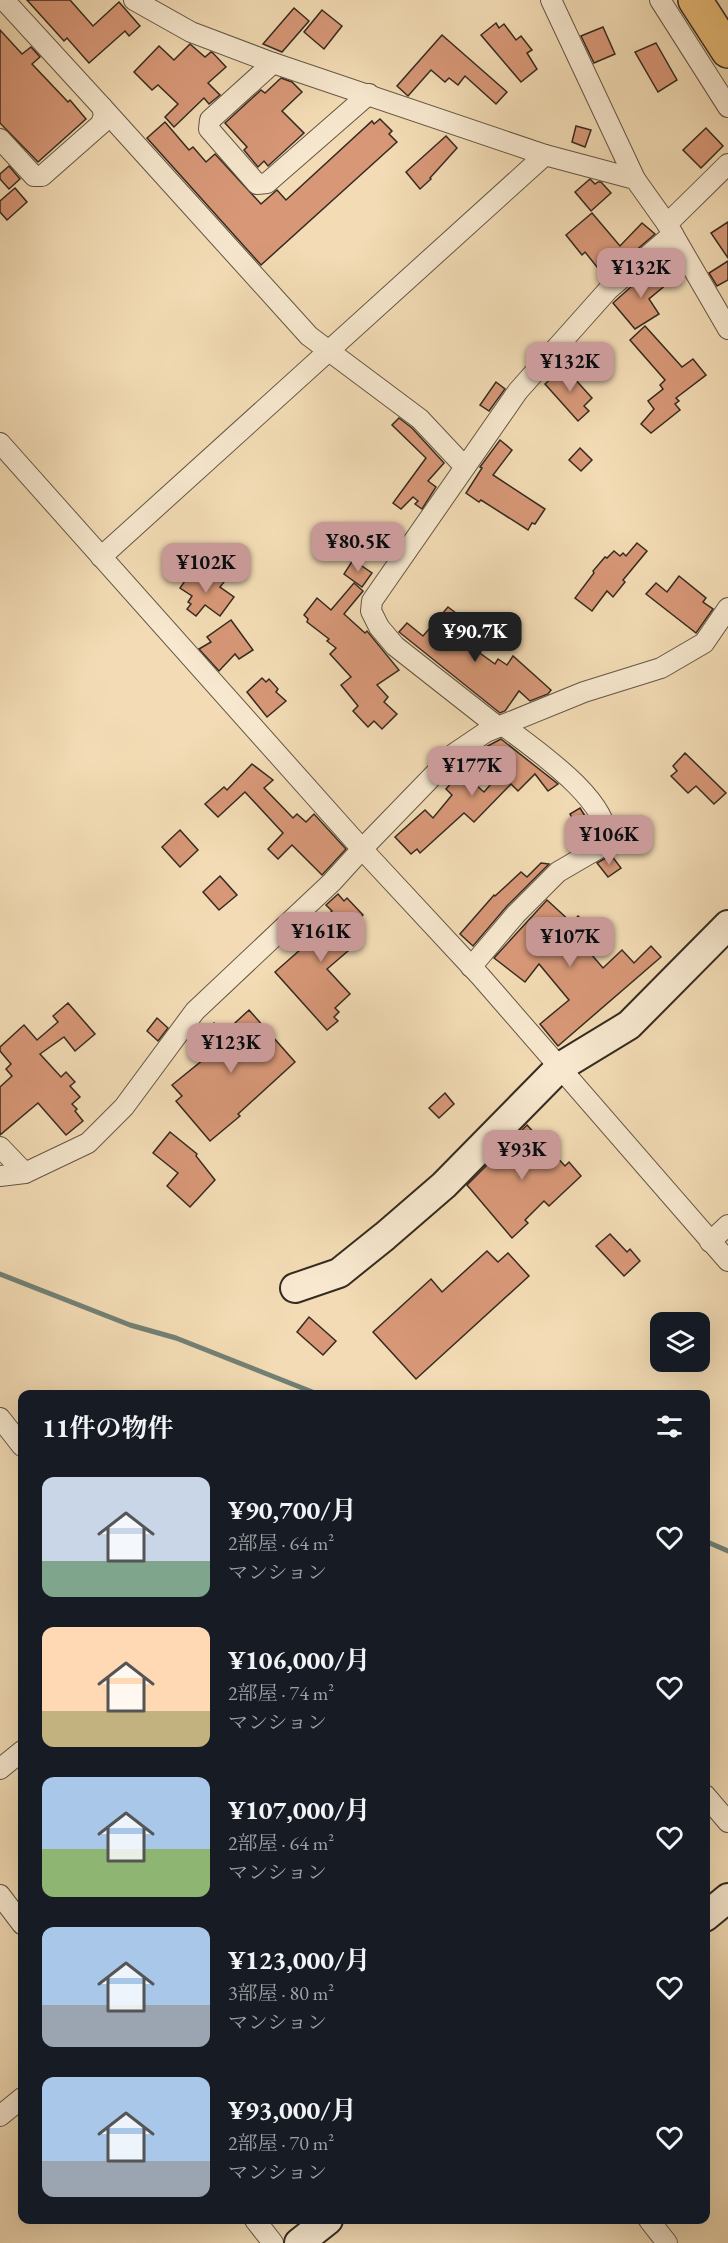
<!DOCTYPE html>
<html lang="ja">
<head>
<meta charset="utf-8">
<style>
  :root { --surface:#171b24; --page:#242831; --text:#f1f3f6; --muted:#9ea1a6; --accent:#c59692 }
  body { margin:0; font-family:"EB Garamond","Noto Serif JP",serif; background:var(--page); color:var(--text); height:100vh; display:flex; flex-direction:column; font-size:22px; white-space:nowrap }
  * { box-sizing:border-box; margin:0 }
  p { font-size:20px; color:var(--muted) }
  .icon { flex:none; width:33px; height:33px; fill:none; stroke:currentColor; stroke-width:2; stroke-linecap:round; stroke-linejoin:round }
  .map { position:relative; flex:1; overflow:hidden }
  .sheet { position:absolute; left:18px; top:1390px; width:692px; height:834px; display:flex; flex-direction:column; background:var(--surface); border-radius:12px; box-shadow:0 6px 24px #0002 }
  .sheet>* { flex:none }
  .fabs { position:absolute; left:650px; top:1312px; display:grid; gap:12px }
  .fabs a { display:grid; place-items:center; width:60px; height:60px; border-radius:12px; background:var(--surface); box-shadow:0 6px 24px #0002; font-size:30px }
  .price { position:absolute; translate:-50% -51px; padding:0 14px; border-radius:12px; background:var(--accent); color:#111; font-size:20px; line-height:39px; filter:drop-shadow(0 2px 3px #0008) }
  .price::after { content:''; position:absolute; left:50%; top:36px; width:18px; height:14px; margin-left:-9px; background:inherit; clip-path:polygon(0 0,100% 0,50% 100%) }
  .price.current { background:#222; color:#fff }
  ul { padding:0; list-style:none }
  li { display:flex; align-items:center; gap:18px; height:150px; padding:0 24px }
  li span { display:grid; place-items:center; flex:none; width:168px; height:120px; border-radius:12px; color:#555 }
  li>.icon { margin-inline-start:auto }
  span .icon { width:72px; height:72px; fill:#fffc; stroke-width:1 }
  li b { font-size:26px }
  h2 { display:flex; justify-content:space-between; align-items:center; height:72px; padding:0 24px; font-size:26px }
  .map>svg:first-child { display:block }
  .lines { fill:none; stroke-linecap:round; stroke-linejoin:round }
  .stream { stroke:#728176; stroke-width:5 }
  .building { fill:#d89878; stroke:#352b20; stroke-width:1.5 }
  .street-casing { stroke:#645745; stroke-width:22 }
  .secondary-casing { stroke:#352b20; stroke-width:32 }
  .highway-casing { stroke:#352b20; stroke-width:36 }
  .street { stroke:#f7e8cf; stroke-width:20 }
  .secondary { stroke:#f7e8cf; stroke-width:28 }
  .highway { stroke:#eabe7a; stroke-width:33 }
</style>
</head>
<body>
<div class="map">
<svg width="728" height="2243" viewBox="0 0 728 2243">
  <rect width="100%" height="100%" fill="#f3dcb5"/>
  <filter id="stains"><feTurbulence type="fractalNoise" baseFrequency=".00333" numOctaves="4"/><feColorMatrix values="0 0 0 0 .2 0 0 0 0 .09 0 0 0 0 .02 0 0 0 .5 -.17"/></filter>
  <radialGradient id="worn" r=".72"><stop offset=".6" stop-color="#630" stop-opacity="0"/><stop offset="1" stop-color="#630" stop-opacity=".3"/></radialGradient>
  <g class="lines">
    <g class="stream">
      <polyline points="0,1274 130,1325 176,1338 320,1395"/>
      <polyline points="705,1541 728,1551"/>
    </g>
  </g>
  <g class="building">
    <polygon points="27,0 70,0 93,26 119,2 140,26 129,36 125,31 89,63 67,38 64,41"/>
    <polygon points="294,8 309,21 282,52 263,44"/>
    <polygon points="322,10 342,26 324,49 304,32"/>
    <polygon points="496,23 499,28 504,24 516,40 521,36 532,50 527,53 537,69 521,82 481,35"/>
    <polygon points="603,27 615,54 594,63 581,36"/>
    <polygon points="0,30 22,54 31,47 40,57 32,64 68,102 70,100 86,119 38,162 0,123"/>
    <polygon points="442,35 507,92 496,104 465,76 458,85 449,78 445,82 431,70 408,96 397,86"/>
    <polygon points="656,43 677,80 658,92 635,52"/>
    <polygon points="190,44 205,57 211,52 213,53 226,67 208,83 220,95 209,104 204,98 174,127 165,117 178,104 158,85 152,90 134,72 159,46 174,60"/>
    <polygon points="281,78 292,82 302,92 282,111 304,133 268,166 264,161 258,167 244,150 247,147 225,123 261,90 265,93"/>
    <polygon points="380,119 392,131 389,134 397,142 261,265 147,138 165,122 189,150 193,147 206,162 215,154 261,204 277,190 286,200 372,121 374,124"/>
    <polygon points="576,126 591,130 585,147 572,142"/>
    <polygon points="706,128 723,146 701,168 683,150"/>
    <polygon points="446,136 457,148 430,178 431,179 420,189 406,172"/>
    <polygon points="9,166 20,179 9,189 0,179 0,174"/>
    <polygon points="590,179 595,184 598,182 601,182 611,193 591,211 575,192"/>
    <polygon points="15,188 27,202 7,220 0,212 0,201"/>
    <polygon points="592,213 620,246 642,223 655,234 605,277 585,252 582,255 566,235"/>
    <polygon points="728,222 728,258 711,233"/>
    <polygon points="728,261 728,280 717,286 709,273"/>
    <polygon points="653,267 667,284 649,299 659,314 635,329 613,303"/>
    <polygon points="645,326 682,367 693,359 706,375 676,398 679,401 675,404 680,410 651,433 641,424 654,409 648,401 663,389 660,385 665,380 630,340"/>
    <polygon points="564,367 592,398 584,406 589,411 578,421 545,384"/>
    <polygon points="496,382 505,389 489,411 480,405"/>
    <polygon points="399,418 412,428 444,463 428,481 436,487 422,509 415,504 418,501 413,497 401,509 393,503 426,458 392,425"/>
    <polygon points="500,440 512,450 493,475 545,509 535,524 532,523 528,530 481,500 479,502 466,493 482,468 480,467"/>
    <polygon points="580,448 592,460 581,471 569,460"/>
    <polygon points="637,543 647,551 623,580 625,582 613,597 607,591 592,611 575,598 594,573 593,571 605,557 607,558 614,551 620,556 623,553 626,556"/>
    <polygon points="353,560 372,573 362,587 344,574"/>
    <polygon points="192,571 197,575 200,572 209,579 213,574 224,582 220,587 234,597 220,616 205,605 196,616 187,609 191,604 188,602 192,596 180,588"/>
    <polygon points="679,576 706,598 703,602 713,609 696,633 646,594 656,583 667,592"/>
    <polygon points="354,583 363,591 344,614 365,633 367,631 399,670 377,685 388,697 384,702 397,714 382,729 374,721 368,727 353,711 358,706 341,685 351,677 330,654 336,648 327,641 329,639 307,622 308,619 304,615 317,598 331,610"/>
    <polygon points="448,607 477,629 466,643 495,664 498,659 507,665 513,656 551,690 548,694 530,701 519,691 505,711 500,713 399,632 407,623 423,636"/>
    <polygon points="231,620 253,650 239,659 235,654 219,671 199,649 211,642 207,637"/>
    <polygon points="262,678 266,682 269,679 278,689 276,692 286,701 267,717 247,692"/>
    <polygon points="501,739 558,784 548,791 535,774 518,791 511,784 474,822 464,813 420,853 417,849 411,854 395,837 425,810 433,818 452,795 446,789 461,772 484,792 504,769 482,749"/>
    <polygon points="685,753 726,793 714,804 696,786 688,793 671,776 677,771 673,766"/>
    <polygon points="252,764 273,780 264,788 293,818 297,814 306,822 314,814 346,849 322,875 292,845 278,859 268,849 283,833 245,792 218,817 205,804 224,787 227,790"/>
    <polygon points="580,808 590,824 578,829 570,814"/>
    <polygon points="180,830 198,850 180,867 162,847"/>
    <polygon points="611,855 621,868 608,877 597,863"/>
    <polygon points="541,863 549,864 507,906 473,946 460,934 494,895 495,896 521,872 527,877"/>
    <polygon points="220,876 237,895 219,910 203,892"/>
    <polygon points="338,894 344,901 347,898 363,915 337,939 348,951 327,969 350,994 335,1008 339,1012 334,1017 338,1021 327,1030 275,972 301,949 295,943 332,911 326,905"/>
    <polygon points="547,900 572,923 578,916 589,926 578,939 603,968 622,950 634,963 651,946 661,957 558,1046 540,1024 569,1000 539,964 525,982 494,958"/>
    <polygon points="68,1003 95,1034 75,1051 64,1037 40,1054 61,1077 66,1072 75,1082 70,1086 80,1097 72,1104 77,1109 75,1111 83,1121 66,1135 38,1103 0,1135 0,1087 12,1076 6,1069 11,1064 0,1051 0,1047 24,1025 37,1040 58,1022 53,1016"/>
    <polygon points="249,1010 295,1062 238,1114 240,1116 210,1141 176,1101 182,1096 172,1085 204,1059 201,1055 206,1051 196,1039 214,1023 223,1034"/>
    <polygon points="157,1018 168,1028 158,1041 147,1031"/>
    <polygon points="445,1093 454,1104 439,1118 429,1108"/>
    <polygon points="527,1125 565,1166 569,1162 581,1176 549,1206 544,1201 525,1220 528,1223 512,1238 467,1185"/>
    <polygon points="170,1132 197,1154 196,1156 215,1180 190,1207 167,1186 178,1173 153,1153"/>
    <polygon points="610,1234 627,1252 630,1249 640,1261 624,1276 596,1246"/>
    <polygon points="487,1251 498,1262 508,1253 529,1276 416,1379 373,1332 431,1279 442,1292"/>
    <polygon points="309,1317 336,1341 323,1355 297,1332"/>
  </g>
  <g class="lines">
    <g class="street-casing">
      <g id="street">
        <polyline points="134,0 191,32 273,63 545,155 635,179 667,224 728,329"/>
        <polyline points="551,0 635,179"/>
        <polyline points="660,0 728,107"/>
        <polyline points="273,63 210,120 209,129 257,184 267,183 369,94"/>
        <polyline points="102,107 309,336 420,419 465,467"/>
        <polyline points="0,139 34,176 42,176 101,124 104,115 102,107 4,0"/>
        <polyline points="667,224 728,164"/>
        <polyline points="0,443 362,849 481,977 728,1261"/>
        <polyline points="101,557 545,155"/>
        <polyline points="498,727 395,646 379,627 371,611 372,601 518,391 608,290 673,234"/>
        <path d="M471 967 516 914 558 872 606 844C615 803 533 748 504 726"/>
        <polyline points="0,1147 25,1173"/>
        <polyline points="0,1176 25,1173 88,1143 124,1107 195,1011 332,882 362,849 455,753 486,732 498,727 584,692 661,668 704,643 728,608"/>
        <polyline points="710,1242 728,1225"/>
        <polyline points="0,1418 22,1446"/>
        <polyline points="0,1769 22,1751"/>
        <polyline points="705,1795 728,1822"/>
        <polyline points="0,1895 22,1924"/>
        <polyline points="0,2116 22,2098"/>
        <polyline points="255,2220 273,2243"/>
        <polyline points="649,2220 667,2243"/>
      </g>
    </g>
    <g class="secondary-casing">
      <g id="secondary">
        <polyline points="295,1288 339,1273 385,1236 444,1185 560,1067 629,1025 728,925"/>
        <polyline points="705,1917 728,1898"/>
        <polyline points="299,2243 328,2220"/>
      </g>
    </g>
    <g class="highway-casing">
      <polyline id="highway" points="695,0 728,51"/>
    </g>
    <use href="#street" class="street"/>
    <use href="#secondary" class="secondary"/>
    <use href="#highway" class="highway"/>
  </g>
  <rect width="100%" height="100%" filter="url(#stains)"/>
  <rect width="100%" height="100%" fill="url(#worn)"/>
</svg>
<div class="fabs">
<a><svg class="icon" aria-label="layers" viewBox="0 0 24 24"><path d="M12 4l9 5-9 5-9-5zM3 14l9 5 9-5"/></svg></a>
</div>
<b class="price" style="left:641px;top:299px">¥132K</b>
<b class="price" style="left:570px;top:393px">¥132K</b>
<b class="price" style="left:358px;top:573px">¥80.5K</b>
<b class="price" style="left:206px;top:594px">¥102K</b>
<b class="price current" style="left:475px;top:663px">¥90.7K</b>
<b class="price" style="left:472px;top:797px">¥177K</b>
<b class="price" style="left:609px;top:866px">¥106K</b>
<b class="price" style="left:321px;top:963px">¥161K</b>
<b class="price" style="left:570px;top:968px">¥107K</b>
<b class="price" style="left:231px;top:1074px">¥123K</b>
<b class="price" style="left:522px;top:1181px">¥93K</b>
<section class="sheet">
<h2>11件の物件<svg class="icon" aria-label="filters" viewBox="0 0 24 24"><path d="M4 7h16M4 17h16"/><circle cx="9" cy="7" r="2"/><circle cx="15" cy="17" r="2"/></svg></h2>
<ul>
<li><span style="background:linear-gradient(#c9d6e8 70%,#7fa58c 0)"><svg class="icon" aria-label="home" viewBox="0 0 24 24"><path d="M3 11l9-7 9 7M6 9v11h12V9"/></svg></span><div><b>¥90,700/月</b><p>2部屋 · 64 m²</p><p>マンション</p></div><svg class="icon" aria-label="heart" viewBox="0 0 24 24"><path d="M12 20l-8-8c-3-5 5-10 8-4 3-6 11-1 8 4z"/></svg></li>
<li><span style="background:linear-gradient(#ffd9b3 70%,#c2b280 0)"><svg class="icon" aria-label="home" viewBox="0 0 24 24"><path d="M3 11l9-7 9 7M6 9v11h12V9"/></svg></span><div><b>¥106,000/月</b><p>2部屋 · 74 m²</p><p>マンション</p></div><svg class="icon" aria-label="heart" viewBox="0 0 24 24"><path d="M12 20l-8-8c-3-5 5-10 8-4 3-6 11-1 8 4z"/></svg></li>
<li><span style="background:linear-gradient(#a9c7e8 60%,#8fb573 0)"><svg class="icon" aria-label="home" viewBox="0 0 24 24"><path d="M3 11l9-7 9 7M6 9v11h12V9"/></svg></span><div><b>¥107,000/月</b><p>2部屋 · 64 m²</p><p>マンション</p></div><svg class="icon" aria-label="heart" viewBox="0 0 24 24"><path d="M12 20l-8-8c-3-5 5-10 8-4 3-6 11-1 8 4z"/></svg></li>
<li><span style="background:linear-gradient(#a9c7e8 65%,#9aa5b1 0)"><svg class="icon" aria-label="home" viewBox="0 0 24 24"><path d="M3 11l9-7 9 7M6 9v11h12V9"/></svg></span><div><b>¥123,000/月</b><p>3部屋 · 80 m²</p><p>マンション</p></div><svg class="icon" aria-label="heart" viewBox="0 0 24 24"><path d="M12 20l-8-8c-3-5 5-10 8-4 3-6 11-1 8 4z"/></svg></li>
<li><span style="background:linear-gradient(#a9c7e8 70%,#9aa5b1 0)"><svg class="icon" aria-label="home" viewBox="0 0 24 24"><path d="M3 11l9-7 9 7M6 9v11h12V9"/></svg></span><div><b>¥93,000/月</b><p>2部屋 · 70 m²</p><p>マンション</p></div><svg class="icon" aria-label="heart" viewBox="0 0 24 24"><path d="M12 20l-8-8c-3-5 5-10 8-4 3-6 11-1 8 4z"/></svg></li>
</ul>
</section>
</div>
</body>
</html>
